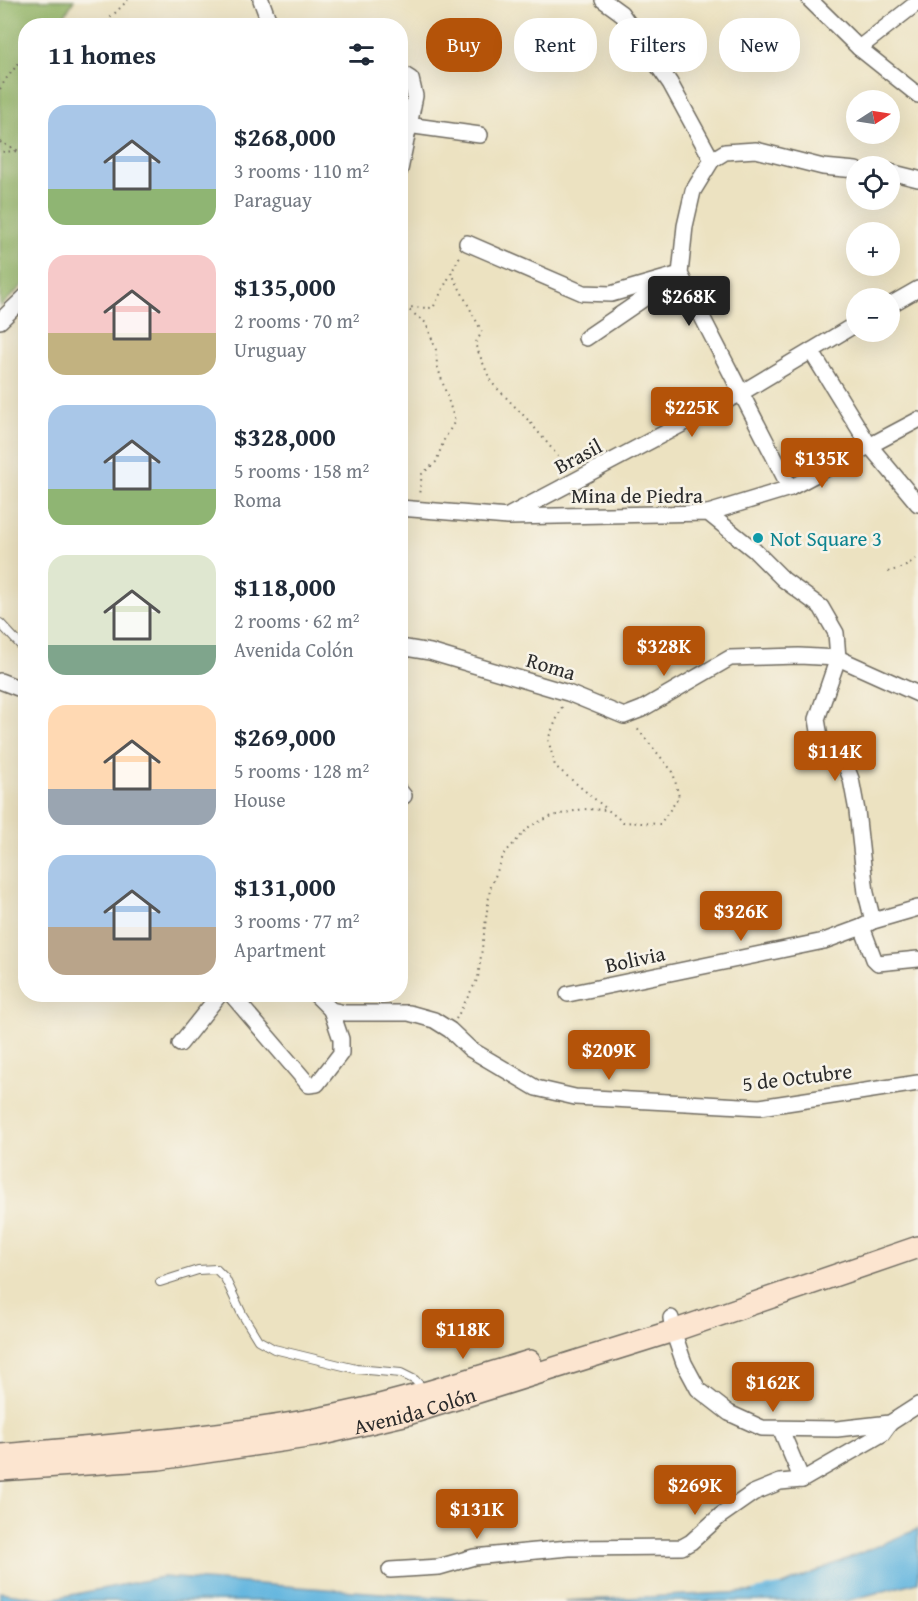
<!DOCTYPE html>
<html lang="en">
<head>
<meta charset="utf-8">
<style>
  :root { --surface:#fff; --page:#f6f6f7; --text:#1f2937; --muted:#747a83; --accent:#b45309 }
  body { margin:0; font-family:"Gentium Book Plus",serif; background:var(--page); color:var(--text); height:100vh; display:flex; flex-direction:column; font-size:22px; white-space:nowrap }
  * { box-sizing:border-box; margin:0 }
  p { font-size:20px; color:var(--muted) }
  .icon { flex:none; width:33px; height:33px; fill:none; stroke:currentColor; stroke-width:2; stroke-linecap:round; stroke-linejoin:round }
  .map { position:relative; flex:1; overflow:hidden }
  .details { position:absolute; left:18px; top:18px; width:390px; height:984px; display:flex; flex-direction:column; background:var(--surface); border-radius:24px; box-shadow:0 6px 24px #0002 }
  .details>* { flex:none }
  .guide { position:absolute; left:426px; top:18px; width:402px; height:54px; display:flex; gap:12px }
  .needle { width:39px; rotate:78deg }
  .fabs { position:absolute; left:846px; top:90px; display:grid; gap:12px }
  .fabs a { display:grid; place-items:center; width:54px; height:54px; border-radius:50%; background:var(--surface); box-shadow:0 6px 24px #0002; font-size:30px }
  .price { position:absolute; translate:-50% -51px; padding:0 14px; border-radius:6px; background:var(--accent); color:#fff; font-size:20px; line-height:39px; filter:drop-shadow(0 2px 3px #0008) }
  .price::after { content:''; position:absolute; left:50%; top:36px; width:18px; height:14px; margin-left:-9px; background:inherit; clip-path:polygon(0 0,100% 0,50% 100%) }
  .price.current { background:#222; color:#fff }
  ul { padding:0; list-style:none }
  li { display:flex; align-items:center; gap:18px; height:150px; padding:0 30px }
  li span { display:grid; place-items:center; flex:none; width:168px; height:120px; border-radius:18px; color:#555 }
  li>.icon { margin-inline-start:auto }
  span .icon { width:72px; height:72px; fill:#fffc; stroke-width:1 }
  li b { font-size:26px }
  h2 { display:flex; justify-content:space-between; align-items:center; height:72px; padding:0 30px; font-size:26px }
  .tag { padding:0 21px; border-radius:24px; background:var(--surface); box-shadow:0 6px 24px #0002; font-size:21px; line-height:54px }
  .tag.current { background:var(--accent); color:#fff }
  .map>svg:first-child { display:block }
  .forest { fill:#94b669; stroke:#60704a; stroke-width:1.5 }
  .water { fill:#64b6df; stroke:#487085; stroke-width:1.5 }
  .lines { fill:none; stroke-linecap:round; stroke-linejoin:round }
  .stream { stroke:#64b6df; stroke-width:4 }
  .lane-casing { stroke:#6f6b60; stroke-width:10 }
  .street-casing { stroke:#6f6b60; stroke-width:18 }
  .secondary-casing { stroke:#6f6b60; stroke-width:24 }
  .path { stroke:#6f6b60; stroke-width:2; stroke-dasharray:1.5 4.5; stroke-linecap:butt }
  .lane { stroke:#fff; stroke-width:8 }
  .street { stroke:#fff; stroke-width:15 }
  .secondary { stroke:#fce5d0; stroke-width:21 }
  .culture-dot { fill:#0f9aa8; stroke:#f7f3e8; stroke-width:2 }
  .labels { text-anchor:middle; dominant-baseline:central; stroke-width:5; stroke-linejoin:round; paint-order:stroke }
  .street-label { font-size:21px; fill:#2b2b2b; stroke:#f7f3e8 }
  .culture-label { font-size:21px; fill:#0d838f; stroke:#f7f3e8; text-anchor:start }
</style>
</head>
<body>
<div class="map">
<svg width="918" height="1601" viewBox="0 0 918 1601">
  <rect width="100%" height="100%" fill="#f7f3e8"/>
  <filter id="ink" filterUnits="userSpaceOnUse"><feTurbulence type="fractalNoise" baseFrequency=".0167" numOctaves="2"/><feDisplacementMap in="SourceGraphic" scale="12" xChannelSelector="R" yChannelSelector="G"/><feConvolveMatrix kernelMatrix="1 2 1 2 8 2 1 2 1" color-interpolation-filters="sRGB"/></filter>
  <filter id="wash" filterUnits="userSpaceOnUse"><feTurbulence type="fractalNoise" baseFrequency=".008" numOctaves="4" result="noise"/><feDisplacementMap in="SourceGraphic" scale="24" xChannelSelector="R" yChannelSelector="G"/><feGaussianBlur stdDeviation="1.35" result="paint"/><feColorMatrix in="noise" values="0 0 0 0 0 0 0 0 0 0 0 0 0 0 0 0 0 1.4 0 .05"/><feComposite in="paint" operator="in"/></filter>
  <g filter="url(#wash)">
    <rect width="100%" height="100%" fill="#ece2c1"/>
    <polygon class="forest" points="0,0 74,0 59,25 26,26 25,283 0,307"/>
    <g class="water">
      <polygon points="918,1529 918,1582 846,1601 564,1601 769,1591"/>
      <polygon points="162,1577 491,1601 0,1601 0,1592 50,1599"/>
    </g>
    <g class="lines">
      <polyline class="stream" points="755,1592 780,1587"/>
    </g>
  </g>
  <g filter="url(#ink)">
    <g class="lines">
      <g class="lane-casing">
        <g id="lane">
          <polyline points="0,623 26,651"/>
          <polyline points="160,1282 198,1270 216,1269 225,1278 242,1314 258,1340 274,1349 356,1369 401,1373 415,1380 423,1389"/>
        </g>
      </g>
      <g class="street-casing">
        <g id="street">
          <polyline points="261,0 268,19 275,26"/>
          <polyline points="603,0 621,13 670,83 712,160"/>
          <polyline points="810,0 859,48 918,95"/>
          <polyline points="859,48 918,2"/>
          <polyline points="400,72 411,79 415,96 400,170"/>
          <polyline points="400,124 480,135"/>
          <polyline points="890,172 918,179"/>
          <polyline points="467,243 583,293 611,294 680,274"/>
          <polyline points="890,305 918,289"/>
          <polyline points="0,321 26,296"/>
          <polyline points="586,338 668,282"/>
          <polyline points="811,351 869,445 918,504"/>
          <polyline points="790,488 680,274 685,226 693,191 712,160 725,152 756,150 823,167 856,170"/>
          <polyline points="400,508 508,517 708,513 754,550 784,580 821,607 836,633 838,658 817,719 820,737 846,766 851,779 857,811 866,893 873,921"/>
          <polyline points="708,513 790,488 918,420"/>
          <polyline points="510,515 741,393 856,324"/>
          <polyline points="400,647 430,652 568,693 624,716 642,709 730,658 799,656 838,658 918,694"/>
          <polyline points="0,681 26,691"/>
          <polyline points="400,791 404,796"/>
          <polyline points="862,927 874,959 878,963 918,959"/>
          <polyline points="231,994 309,1085 317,1084 341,1053 341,1039 331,1010"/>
          <polyline points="315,994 331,1010 345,1013 409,1013 434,1020 450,1030 470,1049 536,1088 575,1097 760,1107 918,1083"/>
          <polyline points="568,994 824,941 862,927 873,921 918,908"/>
          <polyline points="180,1044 220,994"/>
          <polyline points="671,1318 673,1331 684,1363 698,1389 729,1413 762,1428 837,1429 890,1423 918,1405"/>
          <polyline points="802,1480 882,1434 890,1423"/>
          <polyline points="390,1570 439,1567 474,1557 536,1551 569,1548 682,1547 691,1542 720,1516 753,1493 780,1482 802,1480 781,1430"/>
        </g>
      </g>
      <g class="secondary-casing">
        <g id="secondary">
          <path d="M0 1455C106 1446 211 1438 316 1419 388 1406 460 1382 530 1361"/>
          <path id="s1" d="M0 1470 159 1459 314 1436 408 1414 673 1331 918 1247"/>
        </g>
      </g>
      <g class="path">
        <polyline points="64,26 79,19 94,26"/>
        <polyline points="102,26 128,0"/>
        <polyline points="0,89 6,79 26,54"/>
        <polyline points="0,142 19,151 0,152"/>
        <polyline points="451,272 482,332 475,344 491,382 529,421 553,450 567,469"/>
        <polyline points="400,304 405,307 433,308 460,256"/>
        <polyline points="405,307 426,323 436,350 437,365 455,421 444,440 436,462 422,474 419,495"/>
        <polyline points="888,572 906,566 918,557"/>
        <polyline points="562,707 548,739 555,766 608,810"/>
        <polyline points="456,1019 478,978 490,889 504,854 530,826 552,816 583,809 608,810 623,822 660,824 679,797 673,772 635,726"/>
      </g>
      <use href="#lane" class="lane"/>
      <use href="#street" class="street"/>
      <use href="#secondary" class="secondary"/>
    </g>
  </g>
  <circle class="culture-dot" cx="758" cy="538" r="6"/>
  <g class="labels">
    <g class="street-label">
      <text transform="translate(578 456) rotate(-28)">Brasil</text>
      <text x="637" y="495">Mina de Piedra</text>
      <text transform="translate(551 666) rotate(17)">Roma</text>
      <text transform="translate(635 959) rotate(-12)">Bolivia</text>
      <text transform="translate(797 1077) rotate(-7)">5 de Octubre</text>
      <text stroke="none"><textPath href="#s1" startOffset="420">Avenida Colón</textPath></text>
    </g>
    <g class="culture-label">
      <text x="770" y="538">Not Square 3</text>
    </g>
  </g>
</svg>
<div class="fabs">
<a><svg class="needle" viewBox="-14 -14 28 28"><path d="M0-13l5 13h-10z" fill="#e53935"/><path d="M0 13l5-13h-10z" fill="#747a83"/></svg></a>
<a><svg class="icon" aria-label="locate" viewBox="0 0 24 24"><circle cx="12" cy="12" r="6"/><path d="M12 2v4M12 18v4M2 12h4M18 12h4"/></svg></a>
<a>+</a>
<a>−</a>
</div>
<b class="price current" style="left:689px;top:327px">$268K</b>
<b class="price" style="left:692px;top:438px">$225K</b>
<b class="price" style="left:822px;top:489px">$135K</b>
<b class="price" style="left:664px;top:677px">$328K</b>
<b class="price" style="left:835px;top:782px">$114K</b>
<b class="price" style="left:741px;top:942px">$326K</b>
<b class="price" style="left:609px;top:1081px">$209K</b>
<b class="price" style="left:463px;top:1360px">$118K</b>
<b class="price" style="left:773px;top:1413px">$162K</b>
<b class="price" style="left:695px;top:1516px">$269K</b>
<b class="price" style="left:477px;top:1540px">$131K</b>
<div class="guide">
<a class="tag current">Buy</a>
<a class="tag">Rent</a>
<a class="tag">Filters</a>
<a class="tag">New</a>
</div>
<section class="details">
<h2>11 homes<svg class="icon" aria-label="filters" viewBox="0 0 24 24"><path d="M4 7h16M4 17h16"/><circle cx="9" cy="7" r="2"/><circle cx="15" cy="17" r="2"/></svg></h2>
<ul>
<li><span style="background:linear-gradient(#a9c7e8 70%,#8fb573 0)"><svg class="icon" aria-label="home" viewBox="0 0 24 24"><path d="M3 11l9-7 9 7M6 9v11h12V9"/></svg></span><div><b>$268,000</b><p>3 rooms · 110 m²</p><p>Paraguay</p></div></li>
<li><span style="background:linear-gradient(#f6c9c9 65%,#c2b280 0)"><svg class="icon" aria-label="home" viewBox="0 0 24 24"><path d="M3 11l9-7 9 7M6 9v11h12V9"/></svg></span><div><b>$135,000</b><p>2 rooms · 70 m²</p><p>Uruguay</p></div></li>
<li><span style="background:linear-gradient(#a9c7e8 70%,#8fb573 0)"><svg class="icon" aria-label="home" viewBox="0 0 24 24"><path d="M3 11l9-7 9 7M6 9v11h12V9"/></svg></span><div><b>$328,000</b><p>5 rooms · 158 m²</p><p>Roma</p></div></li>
<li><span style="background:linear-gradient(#dfe7d0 75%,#7fa58c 0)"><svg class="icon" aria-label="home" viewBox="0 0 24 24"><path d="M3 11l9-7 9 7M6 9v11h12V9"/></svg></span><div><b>$118,000</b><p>2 rooms · 62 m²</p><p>Avenida Colón</p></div></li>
<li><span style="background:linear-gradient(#ffd9b3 70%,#9aa5b1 0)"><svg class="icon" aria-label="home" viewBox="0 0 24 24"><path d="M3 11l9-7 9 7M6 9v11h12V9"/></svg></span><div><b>$269,000</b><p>5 rooms · 128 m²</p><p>House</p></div></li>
<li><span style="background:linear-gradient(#a9c7e8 60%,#b9a48a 0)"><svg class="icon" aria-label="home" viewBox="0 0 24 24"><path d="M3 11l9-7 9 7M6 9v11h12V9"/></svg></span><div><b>$131,000</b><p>3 rooms · 77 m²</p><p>Apartment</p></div></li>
</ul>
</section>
</div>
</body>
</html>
